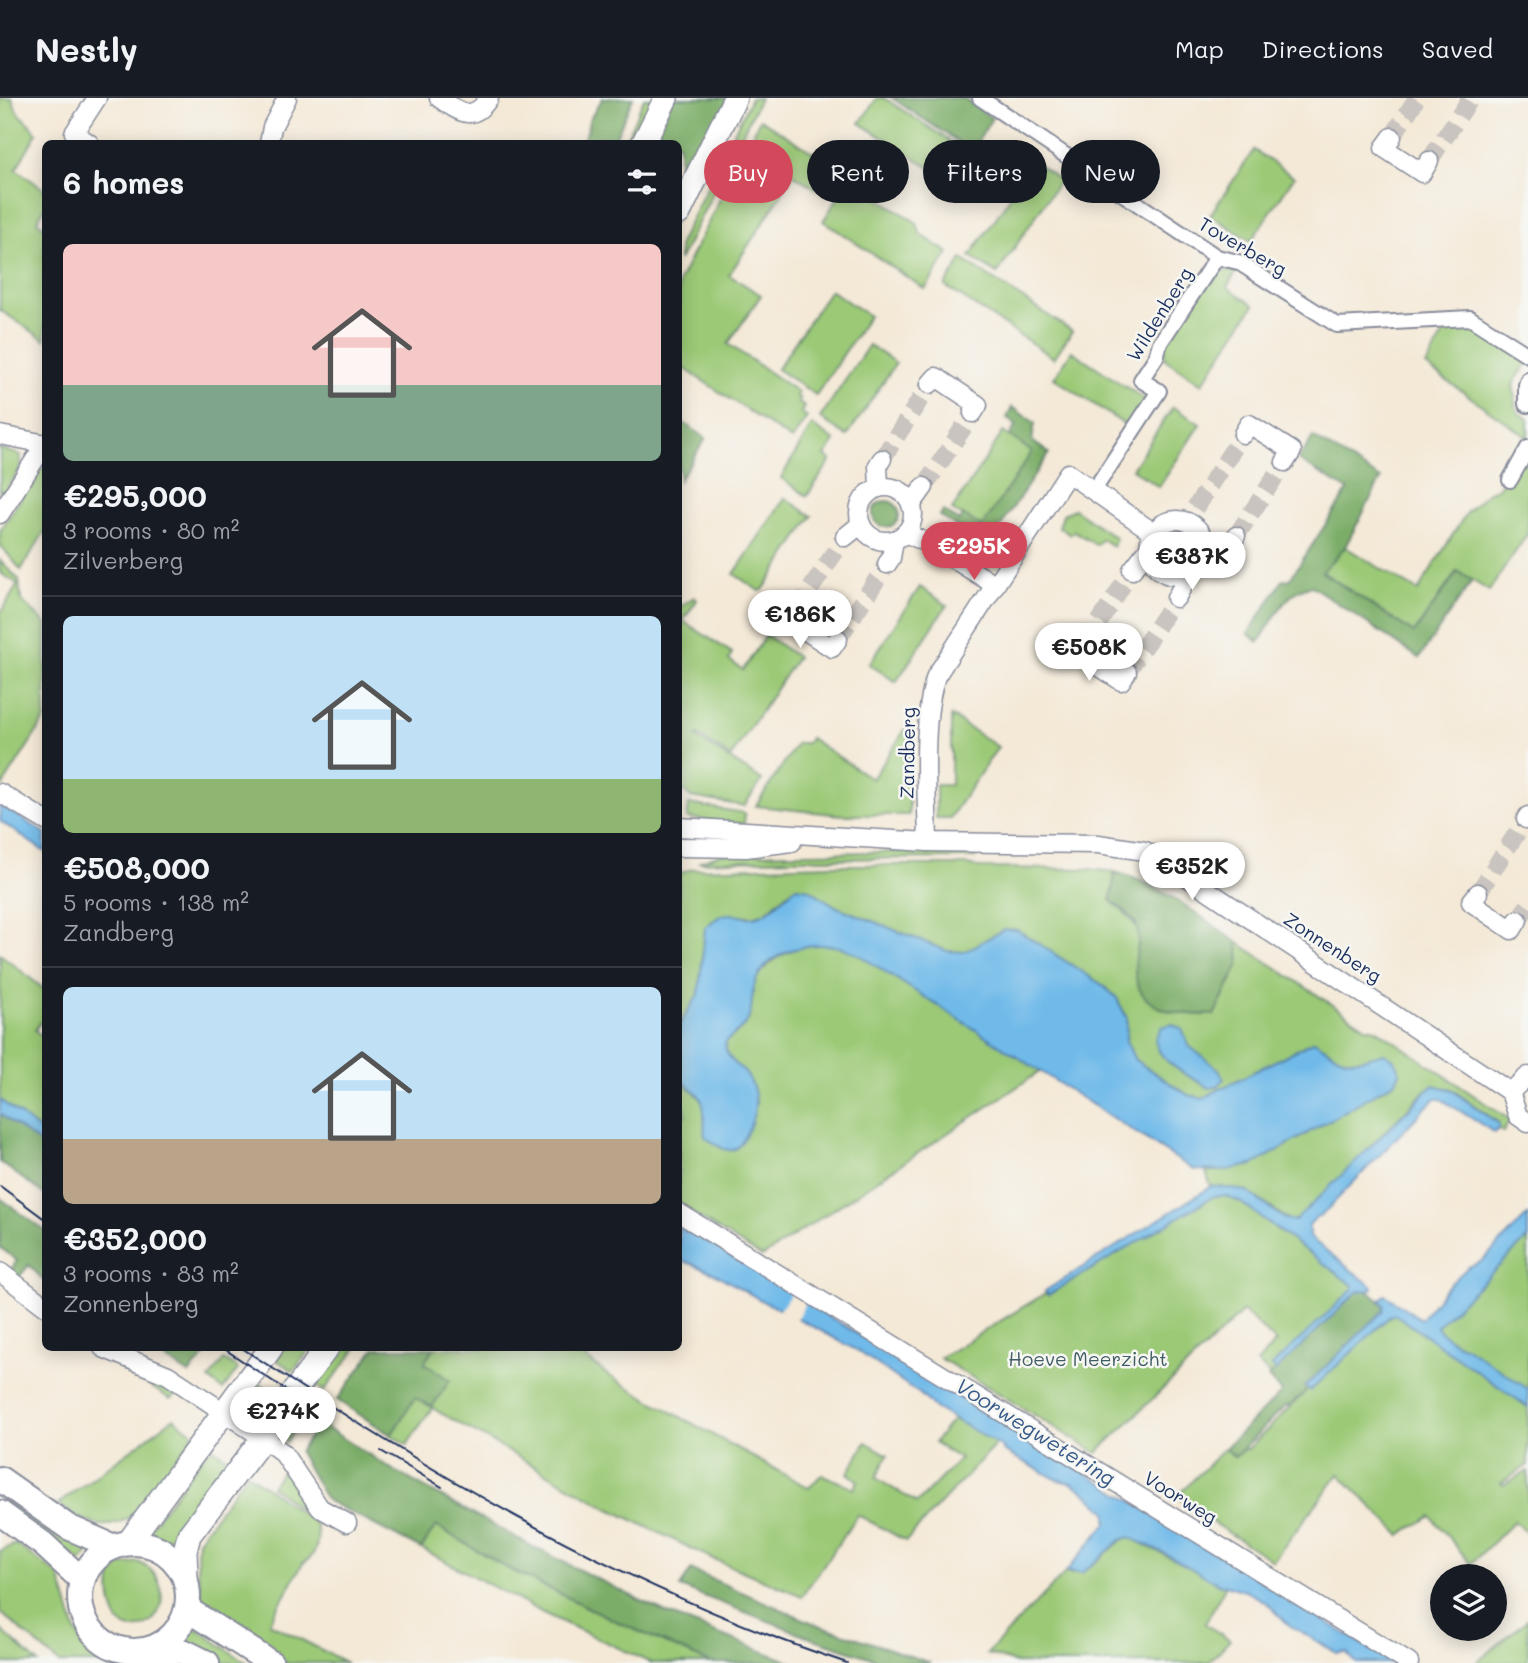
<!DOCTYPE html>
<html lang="en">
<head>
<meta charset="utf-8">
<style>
  :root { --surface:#171b24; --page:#242831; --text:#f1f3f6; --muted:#9ea1a6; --line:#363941; --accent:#d1495b }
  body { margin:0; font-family:Mali,sans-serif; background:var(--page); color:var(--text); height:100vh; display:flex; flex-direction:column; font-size:26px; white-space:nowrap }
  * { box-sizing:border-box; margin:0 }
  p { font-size:23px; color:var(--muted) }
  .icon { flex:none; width:38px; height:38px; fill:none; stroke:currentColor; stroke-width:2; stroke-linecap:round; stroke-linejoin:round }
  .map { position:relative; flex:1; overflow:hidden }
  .drawer { position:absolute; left:42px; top:42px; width:640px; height:1211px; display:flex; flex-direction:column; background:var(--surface); border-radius:10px; box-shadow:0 4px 18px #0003 }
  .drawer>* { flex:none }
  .hud { position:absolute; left:704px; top:42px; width:665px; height:63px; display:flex; gap:14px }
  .buttons { position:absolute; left:1430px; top:1466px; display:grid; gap:14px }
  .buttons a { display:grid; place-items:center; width:77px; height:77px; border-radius:50%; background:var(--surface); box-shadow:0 4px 18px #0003; font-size:35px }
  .price { position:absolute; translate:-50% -60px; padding:0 16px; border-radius:24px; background:#fff; color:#222; font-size:23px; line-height:46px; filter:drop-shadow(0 2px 4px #0008) }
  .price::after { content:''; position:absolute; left:50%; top:42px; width:21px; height:16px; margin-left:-10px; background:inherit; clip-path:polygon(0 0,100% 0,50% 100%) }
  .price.active { background:var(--accent); color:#fff }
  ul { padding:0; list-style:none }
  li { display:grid; align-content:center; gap:14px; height:371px; padding:0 21px }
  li+li { border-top:2px solid var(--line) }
  li span { display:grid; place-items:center; height:217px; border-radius:10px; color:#555 }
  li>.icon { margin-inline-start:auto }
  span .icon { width:126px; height:126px; fill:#fffc; stroke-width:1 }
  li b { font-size:30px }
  h2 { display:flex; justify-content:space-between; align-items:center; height:84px; padding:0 21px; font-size:30px }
  .chip { padding:0 24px; border-radius:32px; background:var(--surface); box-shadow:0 4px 18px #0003; font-size:24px; line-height:63px }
  .chip.active { background:var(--accent); color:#fff }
  header { display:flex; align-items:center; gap:42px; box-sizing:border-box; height:98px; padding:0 35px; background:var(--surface); border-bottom:2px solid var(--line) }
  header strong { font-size:33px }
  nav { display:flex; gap:38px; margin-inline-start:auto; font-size:24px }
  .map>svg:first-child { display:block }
  .green { fill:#9bc976; stroke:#5b7c6a; stroke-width:2 }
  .forest { fill:#7cad67; stroke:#4c6e62; stroke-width:2 }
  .water { fill:#70bae9; stroke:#4674a4; stroke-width:2 }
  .pier { fill:#f4e9d7 }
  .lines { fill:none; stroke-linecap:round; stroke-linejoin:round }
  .minor-tunnel { stroke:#c9c4bf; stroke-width:18; stroke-dasharray:18 9; stroke-linecap:butt }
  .pedestrian-casing { stroke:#888c9a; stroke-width:18 }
  .minor-casing { stroke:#888c9a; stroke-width:21 }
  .tertiary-casing { stroke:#888c9a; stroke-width:26 }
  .secondary-casing { stroke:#888c9a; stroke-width:28 }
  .pedestrian { stroke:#fff; stroke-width:14 }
  .minor { stroke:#fff; stroke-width:18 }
  .tertiary { stroke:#fff; stroke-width:23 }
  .secondary { stroke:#fff; stroke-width:24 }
  .tram { stroke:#1b2f5e; stroke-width:2 }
  .labels { text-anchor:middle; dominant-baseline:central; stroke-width:5; stroke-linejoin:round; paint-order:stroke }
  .street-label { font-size:19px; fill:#1b2f5e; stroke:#f6f6f2 }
  .park-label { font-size:19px; fill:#415d65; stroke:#f6f6f2 }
  .water-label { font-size:21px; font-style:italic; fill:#355988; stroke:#f6f6f2 }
</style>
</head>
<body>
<header>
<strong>Nestly</strong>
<nav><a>Map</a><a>Directions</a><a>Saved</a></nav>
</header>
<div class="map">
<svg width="1528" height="1565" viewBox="0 0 1528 1565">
  <rect width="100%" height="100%" fill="#f6f6f2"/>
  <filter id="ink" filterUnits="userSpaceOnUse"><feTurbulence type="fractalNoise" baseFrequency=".0143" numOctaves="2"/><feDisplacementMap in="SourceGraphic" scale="14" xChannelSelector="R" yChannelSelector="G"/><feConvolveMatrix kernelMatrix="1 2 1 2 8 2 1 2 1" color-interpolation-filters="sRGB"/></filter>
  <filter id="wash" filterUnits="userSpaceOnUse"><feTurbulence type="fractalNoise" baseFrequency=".00686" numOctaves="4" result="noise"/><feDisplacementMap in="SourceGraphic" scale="28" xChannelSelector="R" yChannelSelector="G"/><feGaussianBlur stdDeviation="1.57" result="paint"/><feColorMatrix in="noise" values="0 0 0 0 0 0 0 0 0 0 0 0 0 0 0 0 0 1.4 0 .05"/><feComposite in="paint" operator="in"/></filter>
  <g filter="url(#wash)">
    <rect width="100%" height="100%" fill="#f4e9d7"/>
    <g class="green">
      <polygon points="0,0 12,0 17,13 37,35 16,71 45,92 45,109 37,123 45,130 45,242 0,212"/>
      <polygon points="644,0 655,0 634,45 624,46"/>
      <polygon points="751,0 760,0 679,163 679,146"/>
      <polygon points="877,0 884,0 970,56 952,84 860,25"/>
      <polygon points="760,21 825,62 821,68 839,79 828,98 794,77 729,177 761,197 728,246 798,294 796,298 800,301 798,304 804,309 801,314 807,319 792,342 679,267 679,183"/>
      <polygon points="1254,52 1294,79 1251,143 1210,117"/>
      <polygon points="1034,64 1060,82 997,176 970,158"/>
      <polygon points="850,81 917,125 920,136 949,155 925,191 823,123"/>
      <polygon points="962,161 1072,233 1054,260 945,188"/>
      <polygon points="1213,173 1237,173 1227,189 1254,207 1202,286 1165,261 1163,247"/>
      <polygon points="830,192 869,218 816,297 777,271"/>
      <polygon points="1474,228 1528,264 1513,286 1517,314 1528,321 1528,435 1489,493 1457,473 1414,535 1321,473 1345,449 1418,493 1467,414 1487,395 1500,388 1527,339 1426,268 1445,233"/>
      <polygon points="869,247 896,265 847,338 820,320"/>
      <polygon points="1072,253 1147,303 1130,330 1054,280"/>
      <polygon points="1173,309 1200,326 1159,389 1132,371"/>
      <polygon points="812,327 835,343 825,358 831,362 807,398 781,380"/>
      <polygon points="1003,334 1033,353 982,430 952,412"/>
      <polygon points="0,351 21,357 21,367 17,376 0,401"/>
      <polygon points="40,371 45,371 45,433 21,472 0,447 0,433"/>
      <polygon points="785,400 812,418 763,492 759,493 734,476"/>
      <polygon points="1074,411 1116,440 1113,449 1102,441 1096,447 1074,433 1070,437 1059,429 1063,416"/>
      <polygon points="0,462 19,482 21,502 46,526 45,621 2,689 0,688 0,516 18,486 0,475"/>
      <polygon points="920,489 947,507 896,584 869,566"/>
      <polygon points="694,499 697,502 683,523 732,555 729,562 743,572 766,537 797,559 731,659 698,637 696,639 762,682 744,708 691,699 679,689 679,510"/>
      <polygon points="951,618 998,649 950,720 936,720 936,687 951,687"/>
      <polygon points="909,626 909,717 842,717 756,708 797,645 807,645 810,640 872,681"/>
      <polygon points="689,706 745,715 744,726 687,720"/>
      <polygon points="975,753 975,760 793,761 698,764 720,756"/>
      <path d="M830 767H967L980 770 1089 771 1115 774 1111 803C1142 828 1142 833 1135 872L1214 917 1237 871 1240 861 1237 844 1366 929 1376 931 1510 1022 1503 1034 1498 1031 1499 1025 1450 990H1428L1302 1119 1291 1123 1246 1093 1211 1089 1206 1074 1253 1067 1396 983 1400 974 1384 955C1344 966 1349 965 1314 943L1203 1000 1188 997 1135 962 1126 943 1127 920 1116 899 1101 886 1017 832 1005 831 964 854 947 853 837 809 809 791 797 789 786 796 765 815 753 819 742 817 705 830 699 895 679 928V776L692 771Z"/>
      <path d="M834 839 1041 973 762 1159 679 1107V1024L686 1016 684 1007 679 1003V979C688 994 705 994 705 1017L756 1006C754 996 753 987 747 978 738 965 726 963 725 945 730 938 737 936 742 930 754 917 751 896 753 880L778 859 792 852Z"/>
      <polygon points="0,856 45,892 45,918 35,932 45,941 45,1036 0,1002"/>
      <polygon points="1214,1098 1225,1098 1240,1104 1354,1188 1354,1191 1272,1268 1276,1272 1270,1277 1257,1265 1276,1244 1243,1213 1097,1355 940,1260 1046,1195 1048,1197"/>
      <polygon points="1528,1140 1528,1291 1424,1228"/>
      <polygon points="1391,1217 1397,1217 1528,1309 1528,1367 1501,1385 1503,1387 1528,1373 1528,1436 1514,1423 1471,1466 1431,1418 1400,1437 1339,1376 1273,1463 1185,1407 1178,1397 1225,1350 1234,1359 1244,1351 1247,1352 1308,1291 1310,1293"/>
      <polygon points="284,1250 311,1250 293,1273 275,1261"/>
      <polygon points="341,1250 357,1250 324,1293 314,1286"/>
      <polygon points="434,1250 573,1250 608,1277 650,1302 809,1390 822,1376 854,1391 858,1383 848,1375 866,1344 888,1357 876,1380 917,1405 960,1361 934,1345 953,1321 997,1345 906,1443 858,1417 802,1498 711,1460 608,1410 432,1310 407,1347 391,1337 415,1299 450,1282 424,1265"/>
      <polygon points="224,1262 238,1271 223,1292 209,1281"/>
      <polygon points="136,1272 181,1292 170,1301 141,1282"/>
      <polygon points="258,1284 277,1297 259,1320 241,1306"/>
      <polygon points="297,1310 306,1317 286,1344 277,1337"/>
      <path d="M174 1320 194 1336 140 1411C108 1439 89 1427 58 1406Z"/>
      <polygon points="211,1348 233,1365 170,1450 145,1437"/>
      <polygon points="284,1371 317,1423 271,1388"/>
      <path d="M247 1375 316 1426C319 1441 318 1457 303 1465L269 1525 347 1565C330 1565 303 1565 287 1565 272 1561 213 1520 205 1506 198 1492 196 1457 198 1442Z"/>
      <polygon points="0,1390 91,1452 81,1464 0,1405"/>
      <polygon points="373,1391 509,1471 618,1524 710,1565 651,1565 543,1515 354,1415"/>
      <polygon points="1129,1439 1226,1487 1205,1526 1230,1542 1208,1565 1016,1565 987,1556 1066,1474 1071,1476 1093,1466 1122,1442"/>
      <polygon points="16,1446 59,1477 76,1534 99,1565 59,1565 0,1514 0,1453"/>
      <path d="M137 1464C167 1473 170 1516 144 1528 113 1543 107 1496 112 1477L120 1468Z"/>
      <polygon points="1528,1521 1528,1565 1476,1565"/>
      <polygon points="191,1527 247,1565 220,1565 175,1543"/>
      <polygon points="0,1531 38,1565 5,1565 0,1560"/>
    </g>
    <g class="forest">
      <polygon points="603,0 633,0 613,45 581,45 587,34 589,22"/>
      <polygon points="673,0 729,0 679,102 679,46 651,46"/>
      <polygon points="892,0 963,0 992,20 972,53"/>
      <polygon points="1012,309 1035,325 1032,343 1049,355 989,446 984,446 940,418 943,413 959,423 963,417 982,429 1032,354 1010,338 1016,327 1007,320"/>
      <polygon points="679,322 706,340 679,382"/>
      <path d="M1313 339 1381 381 1345 449 1322 474 1414 535 1458 473 1472 483 1419 560 1312 488C1286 490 1272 525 1259 544L1248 536 1283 482 1290 481 1348 392 1298 362Z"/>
      <circle cx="886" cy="416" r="13"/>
      <path d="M1115 774C1161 786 1199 818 1237 844L1240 861 1237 871 1214 917C1181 917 1137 916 1135 872 1134 855 1145 836 1132 820 1127 813 1118 808 1111 803Z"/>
      <polygon points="0,1016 45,1049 45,1097 0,1064"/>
      <polygon points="0,1100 45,1133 45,1184 29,1167 19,1179 10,1172 17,1163 0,1149"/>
      <polygon points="1366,1191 1384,1207 1383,1213 1305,1289 1308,1291 1291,1307 1284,1309 1235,1359 1225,1350 1282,1294 1268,1279 1358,1193"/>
      <polygon points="149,1250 206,1250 210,1252 189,1276"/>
      <polygon points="375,1250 434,1250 424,1265 450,1282 432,1309 415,1300 391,1337 337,1302"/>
      <polygon points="319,1325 398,1375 531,1448 668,1516 793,1565 710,1565 618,1524 509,1471 436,1428 421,1451 326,1402 299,1354"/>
      <polygon points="691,1472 813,1525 931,1565 887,1565 820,1543 680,1489"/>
    </g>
    <g class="water">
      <polygon points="0,707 45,735 45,754 0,723"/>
      <path d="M797 789 809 791 837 809 947 853 964 854 1005 831 1017 832 1101 886 1116 899 1127 920 1126 943 1135 962 1188 997 1203 1000 1314 943C1349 965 1344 966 1384 955L1394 961 1400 974 1396 983 1253 1067 1221 1073 1194 1072 859 857C852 854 846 850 839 849 809 842 766 854 755 885 751 897 753 911 748 922 743 932 732 936 725 945 726 962 736 964 746 976 758 991 757 1010 750 1028 747 1035 742 1047 735 1051 726 1056 713 1044 705 1039 703 1023 708 1005 695 993 690 989 685 986 680 982L679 928 699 895 705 830C734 802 733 826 761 817 774 812 785 796 797 789Z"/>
      <path d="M1171 926 1182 931 1189 948 1218 971 1224 981 1217 989 1209 990C1189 977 1159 966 1155 942L1162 929Z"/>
      <polygon points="1433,987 1450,991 1499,1026 1499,1029 1495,1035 1441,1001 1434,1001 1321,1118 1315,1120 1309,1127 1309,1139 1373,1189 1372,1192 1358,1193 1276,1272 1272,1268 1353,1191 1354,1188 1240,1104 1225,1098 1214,1098 1048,1197 1045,1193 1212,1088 1246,1093 1285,1121 1295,1123"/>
      <polygon points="0,1002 45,1036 45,1049 0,1016"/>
      <path d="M1528 1117V1140L1437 1228C1442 1237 1455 1246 1465 1248L1528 1291V1309L1396 1217H1391L1310 1293 1305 1289 1383 1213 1384 1207 1380 1202 1385 1197 1421 1221 1444 1192 1468 1169 1481 1164Z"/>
      <polygon points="679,1127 1130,1402 1393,1565 1356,1565 1346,1554 1337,1555 1289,1527 1267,1505 1248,1494 1226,1487 1221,1487 1160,1453 1129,1439 1121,1442 1082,1475 1066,1474 1107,1425 1107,1414 1081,1391 1071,1385 1058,1382 1003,1353 1004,1350 935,1310 920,1296 858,1253 781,1211 766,1205 712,1174 679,1161"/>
    </g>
    <polygon class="pier" points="792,1194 807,1203 796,1222 780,1212"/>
  </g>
  <g filter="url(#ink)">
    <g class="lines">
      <g class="minor-tunnel">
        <polyline points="1392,39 1417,0"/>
        <polyline points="1429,63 1471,0"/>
        <polyline points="882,361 930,286"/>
        <polyline points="924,389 973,315"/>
        <polyline points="1195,410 1243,336"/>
        <polyline points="1236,438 1285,364"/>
        <polyline points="796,513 845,439"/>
        <polyline points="838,541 887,466"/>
        <polyline points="1085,547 1132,472"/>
        <polyline points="1127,574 1176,500"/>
        <polyline points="1478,795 1526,721"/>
        <polyline points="1518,822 1528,808"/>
      </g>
      <g class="pedestrian-casing">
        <g id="pedestrian">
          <polyline points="980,0 1217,159 1238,164 1337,227 1470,220 1528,257"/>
          <polyline points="1528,281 1526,287 1526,306 1528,307"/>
          <polyline points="1510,382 1528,350"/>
          <polyline points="1094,392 1159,293 1141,282 1156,259 1160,245 1217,159"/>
        </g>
      </g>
      <g class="minor-casing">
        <g id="minor">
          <path d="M439 0C459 13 472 26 489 0"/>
          <polyline points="1392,39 1384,50 1422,75 1429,63"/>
          <polyline points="90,46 74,35 97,0"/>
          <polyline points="269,46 272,29 287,0"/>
          <polyline points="930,286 936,279 978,307 973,315"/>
          <polyline points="1243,336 1249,326 1292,353 1285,364"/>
          <polyline points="0,337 46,346"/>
          <circle cx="886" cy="416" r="27"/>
          <polyline points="879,390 878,367 882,361"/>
          <polyline points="911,407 924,389"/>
          <polyline points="0,416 45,346"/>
          <circle cx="1177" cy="450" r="28"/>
          <polyline points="905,435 930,446 995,487"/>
          <polyline points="845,439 861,426"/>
          <polyline points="1204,456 1230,447 1236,438"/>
          <polyline points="887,466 891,460 894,442"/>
          <polyline points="1132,472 1149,450"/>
          <polyline points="1176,500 1190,475"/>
          <polyline points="796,513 789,522 832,550 838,541"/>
          <polyline points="1085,547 1079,555 1121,583 1127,574"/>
          <polyline points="0,695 46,723"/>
          <polyline points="1526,721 1528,718"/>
          <polyline points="679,729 928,744 1098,746 1145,753 1165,764 1510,994"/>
          <path d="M928 744C927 695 921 624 936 578L1068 375 1154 435"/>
          <polyline points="679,749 746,750 792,744"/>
          <polyline points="1478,795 1471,804 1512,832 1518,822"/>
          <polyline points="1510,994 1518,1018 1528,1025"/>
          <polyline points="1510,994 1528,978"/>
          <polyline points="679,1115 1409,1565"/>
          <polyline points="0,1174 46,1209"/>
          <polyline points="103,1250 168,1277 263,1340 283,1355 320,1410 347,1425"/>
        </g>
      </g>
      <g class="tertiary-casing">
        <g id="tertiary">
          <polyline points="643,46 666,0"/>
          <polyline points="679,115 735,0"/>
          <polyline points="128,1445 271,1250"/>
          <polyline points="186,1482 185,1453 189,1437 263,1340 283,1308 327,1250"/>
        </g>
      </g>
      <g class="secondary-casing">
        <g id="secondary">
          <polyline points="0,1381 68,1429 114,1449"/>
          <polyline points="0,1415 43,1446 82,1482"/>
          <circle cx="134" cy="1499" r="54"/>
          <polyline points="187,1511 271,1565"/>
          <polyline points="151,1551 185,1554 207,1565"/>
        </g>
      </g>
      <use href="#pedestrian" class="pedestrian"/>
      <use href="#minor" class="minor"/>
      <use href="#tertiary" class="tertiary"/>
      <use href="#secondary" class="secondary"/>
      <g class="tram">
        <polyline points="0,1088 46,1122"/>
        <polyline points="223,1250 319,1314"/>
        <path d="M242 1250C432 1377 629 1493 847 1565"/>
        <polyline points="381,1353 442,1389"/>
      </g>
    </g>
  </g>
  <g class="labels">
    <g class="street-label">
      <text transform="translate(1243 148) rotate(30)">Toverberg</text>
      <text transform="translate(1159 216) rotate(-58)">Wildenberg</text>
      <text transform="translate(907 655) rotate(-89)">Zandberg</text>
      <text transform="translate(1333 849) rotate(33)">Zonnenberg</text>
      <text transform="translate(1181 1399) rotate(32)">Voorweg</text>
    </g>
    <g class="park-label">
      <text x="1088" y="1260">Hoeve Meerzicht</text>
    </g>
    <g class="water-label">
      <text transform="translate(1036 1333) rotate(32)">Voorwegwetering</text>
    </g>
  </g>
</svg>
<div class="buttons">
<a><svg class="icon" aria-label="layers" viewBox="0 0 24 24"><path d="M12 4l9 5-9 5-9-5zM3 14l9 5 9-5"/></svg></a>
</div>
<b class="price active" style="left:974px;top:484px">€295K</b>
<b class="price" style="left:1192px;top:494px">€387K</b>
<b class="price" style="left:800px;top:552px">€186K</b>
<b class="price" style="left:1089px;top:585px">€508K</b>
<b class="price" style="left:1192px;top:804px">€352K</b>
<b class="price" style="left:283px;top:1349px">€274K</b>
<div class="hud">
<a class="chip active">Buy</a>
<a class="chip">Rent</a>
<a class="chip">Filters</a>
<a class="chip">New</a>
</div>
<section class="drawer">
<h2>6 homes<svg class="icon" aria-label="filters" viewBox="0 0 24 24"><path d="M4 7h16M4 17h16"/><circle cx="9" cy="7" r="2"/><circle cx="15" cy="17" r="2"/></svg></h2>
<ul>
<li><span style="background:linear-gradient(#f6c9c9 65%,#7fa58c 0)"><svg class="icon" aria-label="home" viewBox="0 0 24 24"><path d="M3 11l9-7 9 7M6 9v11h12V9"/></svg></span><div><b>€295,000</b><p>3 rooms · 80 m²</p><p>Zilverberg</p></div></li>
<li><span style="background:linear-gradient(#bfe0f5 75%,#8fb573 0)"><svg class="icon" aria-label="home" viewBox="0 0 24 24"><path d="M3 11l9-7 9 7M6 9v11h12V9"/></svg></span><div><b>€508,000</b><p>5 rooms · 138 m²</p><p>Zandberg</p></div></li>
<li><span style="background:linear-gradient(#bfe0f5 70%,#b9a48a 0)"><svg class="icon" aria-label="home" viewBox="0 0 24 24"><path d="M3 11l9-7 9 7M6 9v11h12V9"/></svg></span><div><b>€352,000</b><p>3 rooms · 83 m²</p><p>Zonnenberg</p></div></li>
</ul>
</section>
</div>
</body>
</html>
